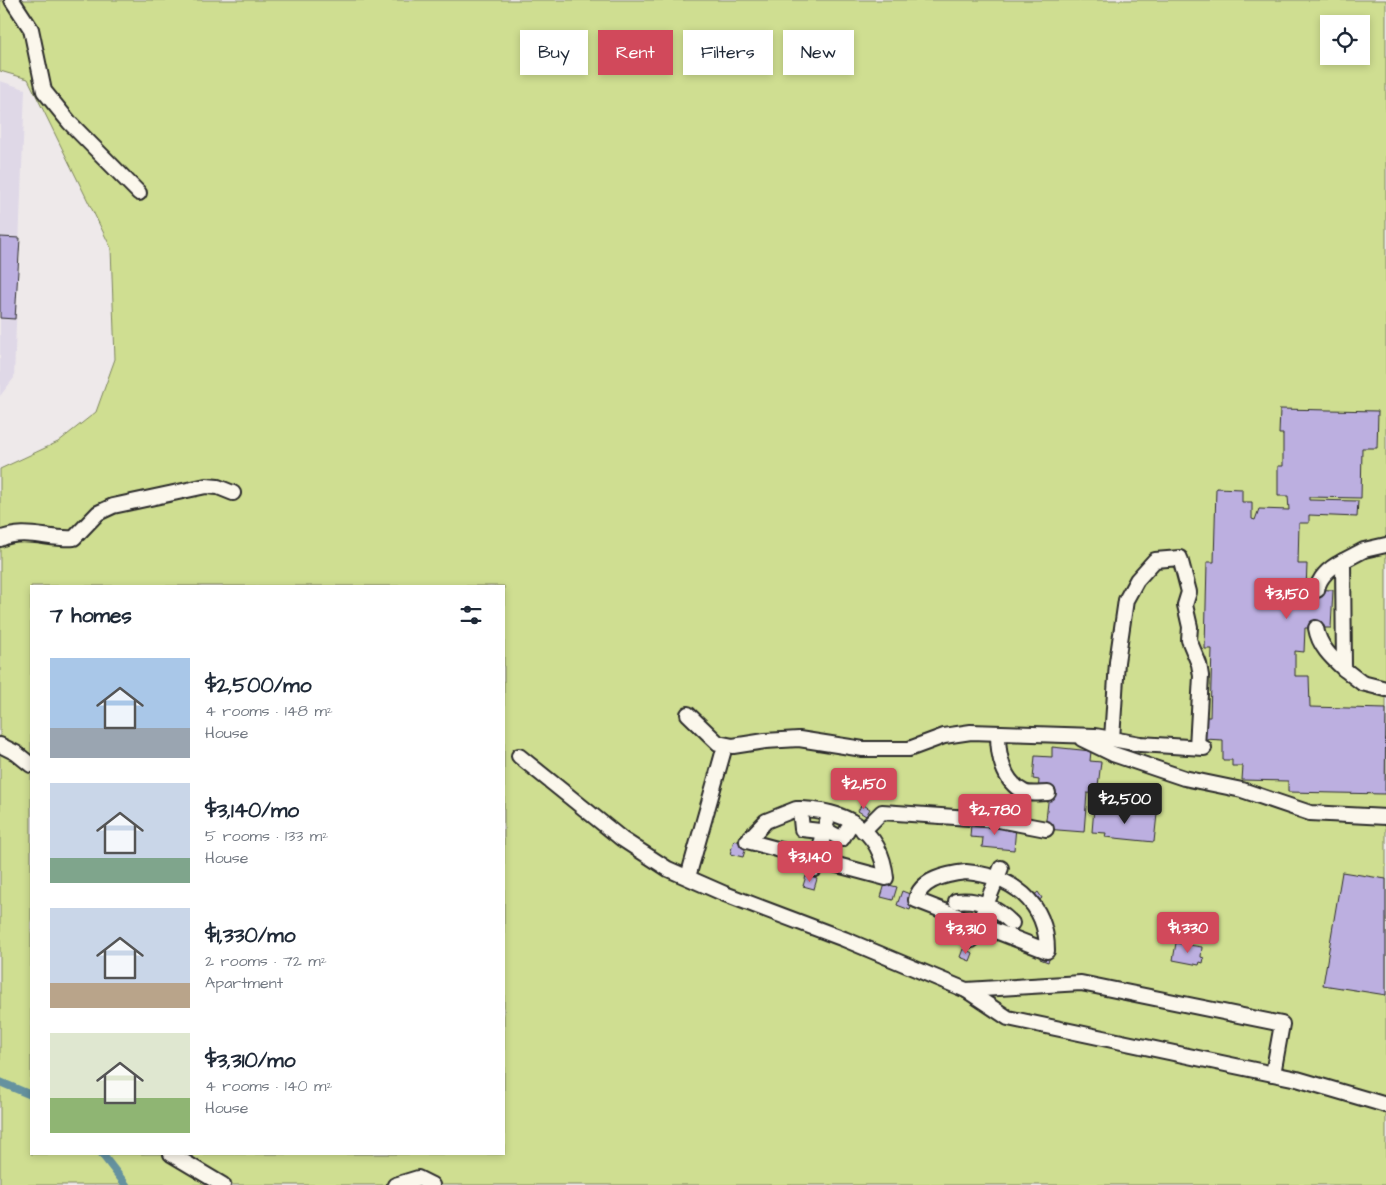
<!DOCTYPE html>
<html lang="en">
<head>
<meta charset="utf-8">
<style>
  :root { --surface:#fff; --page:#f6f6f7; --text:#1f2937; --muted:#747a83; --accent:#d1495b }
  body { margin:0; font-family:"Architects Daughter",sans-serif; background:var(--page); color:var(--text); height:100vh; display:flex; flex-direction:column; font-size:19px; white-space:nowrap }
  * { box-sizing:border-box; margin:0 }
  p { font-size:16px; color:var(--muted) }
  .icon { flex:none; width:28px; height:28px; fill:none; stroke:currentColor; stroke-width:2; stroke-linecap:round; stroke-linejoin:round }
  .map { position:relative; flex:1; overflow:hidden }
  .side { position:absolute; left:30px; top:585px; width:475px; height:570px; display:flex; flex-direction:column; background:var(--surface); border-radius:0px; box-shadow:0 2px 8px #0003 }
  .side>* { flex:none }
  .top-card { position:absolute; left:520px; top:30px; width:475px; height:45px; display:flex; gap:10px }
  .controls { position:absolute; left:1320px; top:15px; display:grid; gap:10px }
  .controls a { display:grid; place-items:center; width:50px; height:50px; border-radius:0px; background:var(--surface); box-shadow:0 2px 8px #0003; font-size:25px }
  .price { position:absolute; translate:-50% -42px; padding:0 11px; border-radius:5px; background:var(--accent); color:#fff; font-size:16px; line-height:32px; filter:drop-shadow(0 1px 2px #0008) }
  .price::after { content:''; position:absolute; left:50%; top:30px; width:15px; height:11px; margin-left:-8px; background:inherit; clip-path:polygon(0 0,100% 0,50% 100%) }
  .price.selected { background:#222; color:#fff }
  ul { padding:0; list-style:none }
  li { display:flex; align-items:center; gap:15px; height:125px; padding:0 20px }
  li span { display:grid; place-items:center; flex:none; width:140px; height:100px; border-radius:0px; color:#555 }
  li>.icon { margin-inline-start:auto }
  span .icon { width:60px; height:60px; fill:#fffc; stroke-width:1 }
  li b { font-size:21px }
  h2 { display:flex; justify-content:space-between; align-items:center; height:60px; padding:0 20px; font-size:21px }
  .pill { padding:0 18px; border-radius:0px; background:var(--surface); box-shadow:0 2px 8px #0003; font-size:18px; line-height:45px }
  .pill.selected { background:var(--accent); color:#fff }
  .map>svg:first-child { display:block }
  .built { fill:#dfd8e7 }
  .green { fill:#cfde91; stroke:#7d845e; fill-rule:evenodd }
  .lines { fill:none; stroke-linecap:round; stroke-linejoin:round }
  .stream { stroke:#65929f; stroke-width:8 }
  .building { fill:#bcafe0; stroke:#2b2b2b }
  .service-casing { stroke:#2b2b2b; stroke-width:18 }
  .service { stroke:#fbf7ec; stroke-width:14 }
</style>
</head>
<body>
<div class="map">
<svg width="1386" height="1185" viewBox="0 0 1386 1185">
  <rect width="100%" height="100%" fill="#eee9ea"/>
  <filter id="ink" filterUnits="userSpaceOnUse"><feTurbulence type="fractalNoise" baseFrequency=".02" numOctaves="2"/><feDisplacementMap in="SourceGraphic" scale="10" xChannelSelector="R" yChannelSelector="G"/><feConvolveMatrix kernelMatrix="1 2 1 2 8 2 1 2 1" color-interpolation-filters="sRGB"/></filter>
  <g filter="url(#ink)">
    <polygon class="built" points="0,81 25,89 14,378 0,396"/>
    <path class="green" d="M0 0H1386V1185H0V469L58 442 96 412 115 359 111 248 28 79 0 71ZM1329 24H1361V56H1329ZM31 586H504V1154H31Z"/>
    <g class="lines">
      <g class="stream">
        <polyline points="0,1082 31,1095"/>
        <polyline points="102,1154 126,1185"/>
      </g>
    </g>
    <g class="building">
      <polygon points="0,237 20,238 15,319 0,318"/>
      <polygon points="1280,409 1378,411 1377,448 1362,448 1361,498 1309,497 1309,500 1358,501 1357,517 1309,515 1309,523 1299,523 1298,564 1307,564 1306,589 1333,590 1331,628 1305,628 1304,652 1295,651 1295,676 1309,676 1310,707 1386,709 1385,794 1288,792 1288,781 1242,780 1243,766 1232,766 1232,760 1223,760 1223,740 1204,739 1205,717 1210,717 1212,649 1205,649 1207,562 1214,562 1216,488 1242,489 1242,502 1252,502 1252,519 1255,520 1259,509 1289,510 1288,496 1278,496 1278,466 1283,466 1283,434 1279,434"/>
      <polygon points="1052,747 1091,751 1090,761 1101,762 1097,794 1087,793 1084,832 1045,829 1049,793 1038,792 1039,780 1033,779 1035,756 1052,757"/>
      <polygon points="862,804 870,809 866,816 858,811"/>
      <polygon points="1094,808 1157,814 1154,842 1105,837 1106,833 1092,832"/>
      <polygon points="971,824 1016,826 1014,850 982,847 983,838 970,837"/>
      <polygon points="734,840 747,844 743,857 730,854"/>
      <polygon points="1342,872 1386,879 1386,995 1323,985"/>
      <polygon points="806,876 817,879 814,889 803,886"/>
      <polygon points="885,884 897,887 893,900 881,897"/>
      <polygon points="902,891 915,896 910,910 897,905"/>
      <polygon points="1038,892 1042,898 1036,903 1032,897"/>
      <polygon points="1176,943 1202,947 1201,957 1204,958 1203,963 1200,962 1199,965 1173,960"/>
      <polygon points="963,949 973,953 970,961 960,957"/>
      <polygon points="1043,950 1052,953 1048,962 1040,959"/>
    </g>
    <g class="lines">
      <g class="service-casing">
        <g id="service">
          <polyline points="12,0 31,29 44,91 70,123 139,193"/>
          <path d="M0 539C25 528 48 540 74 538L98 513 113 506 206 486 218 487 233 493"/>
          <polyline points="1386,545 1364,550 1343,561 1344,669 1362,683 1386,689"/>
          <path d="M1317 590C1319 576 1331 567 1343 561"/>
          <path d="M1316 628C1319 646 1331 657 1344 669"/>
          <polyline points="688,714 718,743 733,746 765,741 799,739 863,749 909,749 944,736 971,732 1095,736 1140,744 1204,748"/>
          <path d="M998 734C998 755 1003 782 1024 792 1030 795 1041 793 1048 793"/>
          <polyline points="1082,739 1113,754 1184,778 1242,790 1310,813 1386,817"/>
          <polyline points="1112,739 1117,662 1126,600 1137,580 1155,560 1180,558 1189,592 1185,605 1190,627 1189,640 1199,664 1201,676 1197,747"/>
          <polyline points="0,745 16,753 31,765"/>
          <polyline points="519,756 622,839 668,869 725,894 844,939 966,990 1008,1018 1297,1079 1386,1105"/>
          <path d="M796 809C842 809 881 827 886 878L747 841 766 821Z"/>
          <polyline points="800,809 802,829 829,832 842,839 852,822"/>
          <polyline points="863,831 882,812 999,820 1046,829"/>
          <polyline points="815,869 827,821"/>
          <path d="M966 872C1011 876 1047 901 1047 951L916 900C920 879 948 874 966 872Z"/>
          <polyline points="688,877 725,746"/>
          <path d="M956 901C980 898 996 908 1012 923"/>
          <polyline points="972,940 1001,868"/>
          <polyline points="966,990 1081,983 1282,1024 1273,1074"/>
          <polyline points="171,1154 223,1185"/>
          <polyline points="395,1185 418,1178 432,1185"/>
        </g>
      </g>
      <use href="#service" class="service"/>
    </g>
  </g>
</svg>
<div class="controls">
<a><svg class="icon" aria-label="locate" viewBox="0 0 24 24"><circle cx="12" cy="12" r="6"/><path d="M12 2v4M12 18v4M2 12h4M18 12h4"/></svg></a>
</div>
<b class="price" style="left:1287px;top:620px">$3,150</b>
<b class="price" style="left:864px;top:810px">$2,150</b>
<b class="price selected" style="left:1125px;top:825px">$2,500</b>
<b class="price" style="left:995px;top:836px">$2,780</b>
<b class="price" style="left:810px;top:883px">$3,140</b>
<b class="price" style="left:1188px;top:954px">$1,330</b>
<b class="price" style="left:966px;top:955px">$3,310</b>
<div class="top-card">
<a class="pill">Buy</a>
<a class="pill selected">Rent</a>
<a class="pill">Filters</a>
<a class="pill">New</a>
</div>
<section class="side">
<h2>7 homes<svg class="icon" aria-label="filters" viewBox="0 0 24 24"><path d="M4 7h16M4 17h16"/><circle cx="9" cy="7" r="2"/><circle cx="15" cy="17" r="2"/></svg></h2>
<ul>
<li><span style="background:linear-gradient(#a9c7e8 70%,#9aa5b1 0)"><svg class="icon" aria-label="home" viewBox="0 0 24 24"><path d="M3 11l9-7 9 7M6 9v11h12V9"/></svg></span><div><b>$2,500/mo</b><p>4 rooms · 148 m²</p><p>House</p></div></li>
<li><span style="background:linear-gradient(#c9d6e8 75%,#7fa58c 0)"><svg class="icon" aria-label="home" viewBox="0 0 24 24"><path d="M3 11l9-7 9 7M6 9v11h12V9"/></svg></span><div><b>$3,140/mo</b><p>5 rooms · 133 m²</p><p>House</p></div></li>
<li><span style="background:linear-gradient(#c9d6e8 75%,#b9a48a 0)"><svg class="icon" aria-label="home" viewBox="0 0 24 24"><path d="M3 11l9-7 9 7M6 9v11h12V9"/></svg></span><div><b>$1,330/mo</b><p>2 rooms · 72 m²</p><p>Apartment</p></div></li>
<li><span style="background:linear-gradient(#dfe7d0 65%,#8fb573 0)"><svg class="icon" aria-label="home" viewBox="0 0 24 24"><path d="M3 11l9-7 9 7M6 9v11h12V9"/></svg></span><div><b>$3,310/mo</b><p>4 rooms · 140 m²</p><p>House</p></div></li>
</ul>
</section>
</div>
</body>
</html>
